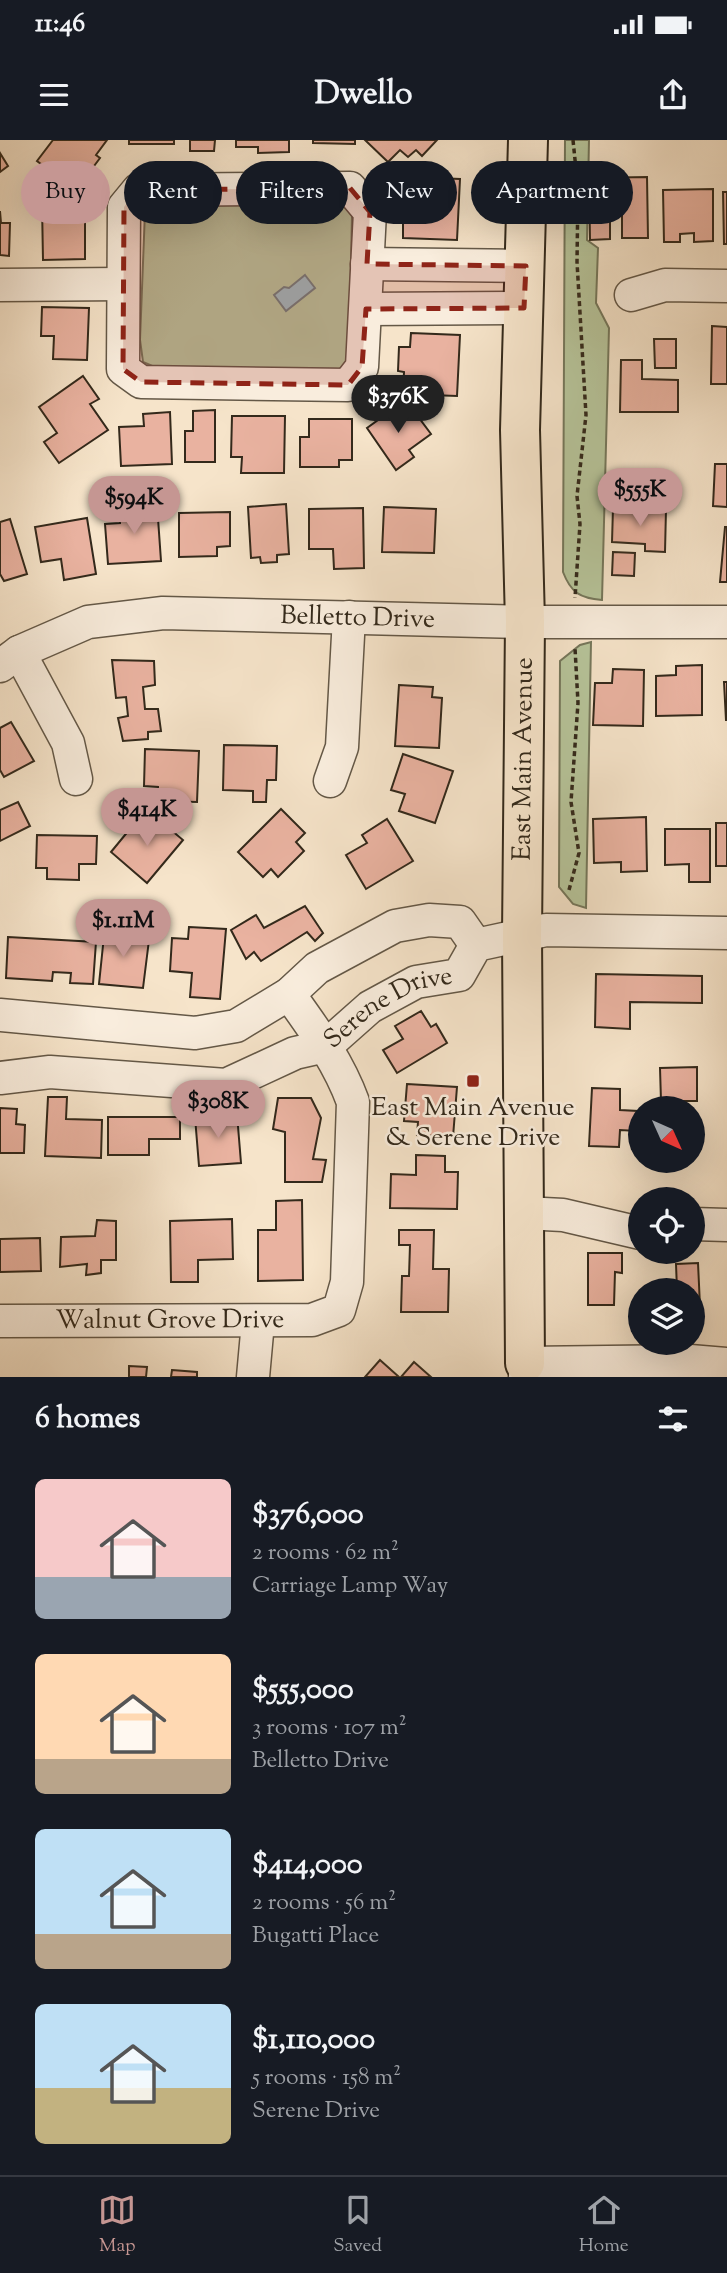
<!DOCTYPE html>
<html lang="en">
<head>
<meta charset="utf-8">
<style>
  :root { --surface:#171b24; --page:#242831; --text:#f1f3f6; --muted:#9ea1a6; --line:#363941; --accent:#c59692 }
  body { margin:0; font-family:"Sorts Mill Goudy",serif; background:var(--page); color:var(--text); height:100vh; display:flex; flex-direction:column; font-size:26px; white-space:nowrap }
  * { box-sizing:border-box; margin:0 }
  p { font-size:23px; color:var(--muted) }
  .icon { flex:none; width:38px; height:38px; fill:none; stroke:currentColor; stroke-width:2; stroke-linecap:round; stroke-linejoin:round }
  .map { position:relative; height:1237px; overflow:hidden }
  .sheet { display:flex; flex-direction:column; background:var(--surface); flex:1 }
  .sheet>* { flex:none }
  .guide { position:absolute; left:21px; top:21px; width:686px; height:63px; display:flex; gap:14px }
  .needle { width:46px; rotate:135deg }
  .buttons { position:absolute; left:628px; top:956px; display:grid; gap:14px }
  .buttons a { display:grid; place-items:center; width:77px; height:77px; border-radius:50%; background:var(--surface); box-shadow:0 7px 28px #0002; font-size:35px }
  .price { position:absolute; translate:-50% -60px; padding:0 16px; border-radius:24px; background:var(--accent); color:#111; font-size:23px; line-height:46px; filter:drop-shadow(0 2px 4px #0008) }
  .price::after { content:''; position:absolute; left:50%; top:42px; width:21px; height:16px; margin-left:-10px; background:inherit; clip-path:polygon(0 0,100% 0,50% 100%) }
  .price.current { background:#222; color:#fff }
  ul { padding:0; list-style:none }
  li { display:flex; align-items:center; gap:21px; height:175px; padding:0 35px }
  li span { display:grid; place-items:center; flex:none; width:196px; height:140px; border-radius:10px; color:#555 }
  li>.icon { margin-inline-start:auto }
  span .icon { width:84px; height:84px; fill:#fffc; stroke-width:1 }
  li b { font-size:30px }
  h2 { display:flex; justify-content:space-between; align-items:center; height:84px; padding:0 35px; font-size:30px }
  .pill { padding:0 24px; border-radius:32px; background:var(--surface); box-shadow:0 7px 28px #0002; font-size:24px; line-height:63px }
  .pill.current { background:var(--accent); color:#111 }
  .status { display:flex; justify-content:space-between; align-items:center; height:49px; padding:0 35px; background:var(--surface); direction:ltr }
  .status svg { height:19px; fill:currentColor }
  header { display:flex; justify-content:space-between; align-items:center; height:91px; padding:0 35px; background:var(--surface); font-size:32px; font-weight:700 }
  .tab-bar { display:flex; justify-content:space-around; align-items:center; height:98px; border-top:2px solid var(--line); background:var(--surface); font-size:19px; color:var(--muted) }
  .tab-bar a { display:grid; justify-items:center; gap:4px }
  .tab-bar .current { color:var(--accent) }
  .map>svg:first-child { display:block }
  .green { fill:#b7c59b; stroke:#75775b; stroke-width:2 }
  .water { fill:#9fbcbf; stroke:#74817d; stroke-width:2 }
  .building { fill:#e9b2a0; stroke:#33291b; stroke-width:2 }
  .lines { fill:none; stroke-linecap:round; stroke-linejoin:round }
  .minor-casing { stroke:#645847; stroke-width:35 }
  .major-casing { stroke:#33291b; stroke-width:42 }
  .path { stroke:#33291b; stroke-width:3.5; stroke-dasharray:5 3.5; stroke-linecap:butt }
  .minor { stroke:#f9eddd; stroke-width:32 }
  .major { stroke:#f6e4ca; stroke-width:38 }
  .marked { fill:#8f2418; fill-opacity:0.2; stroke:#8f2418; stroke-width:5; stroke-dasharray:14 9; stroke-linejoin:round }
  .poi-dot { fill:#8f2418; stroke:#f9eddd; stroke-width:2.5 }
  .labels { text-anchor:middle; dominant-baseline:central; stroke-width:5; stroke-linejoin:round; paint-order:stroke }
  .street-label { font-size:26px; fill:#33291b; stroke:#f9eddd }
  .poi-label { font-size:26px; fill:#33291b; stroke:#f9eddd }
</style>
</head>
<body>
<div class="status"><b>11:46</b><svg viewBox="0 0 49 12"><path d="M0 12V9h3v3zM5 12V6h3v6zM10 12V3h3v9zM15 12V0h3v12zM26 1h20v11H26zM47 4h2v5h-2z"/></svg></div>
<header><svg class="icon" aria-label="menu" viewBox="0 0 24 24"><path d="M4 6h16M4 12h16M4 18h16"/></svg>Dwello<svg class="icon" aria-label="share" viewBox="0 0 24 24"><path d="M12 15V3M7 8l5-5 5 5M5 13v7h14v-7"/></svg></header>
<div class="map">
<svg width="727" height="1237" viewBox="0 0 727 1237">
  <rect width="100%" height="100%" fill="#f6e4ca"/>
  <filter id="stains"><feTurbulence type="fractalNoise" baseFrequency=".00286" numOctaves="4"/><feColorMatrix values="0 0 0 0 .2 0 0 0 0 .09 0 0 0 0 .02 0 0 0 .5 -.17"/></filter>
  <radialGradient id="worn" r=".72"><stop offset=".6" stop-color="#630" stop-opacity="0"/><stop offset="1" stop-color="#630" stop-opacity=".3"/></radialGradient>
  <g class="green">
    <path d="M565 0H589L587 100 598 108 596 163 609 188 602 460C580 458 571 453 563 432Z"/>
    <polygon points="342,64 352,75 349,219 342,229 157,228 143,222 140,200 145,71 154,65"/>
    <polygon points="591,502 586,768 573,764 559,747 560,521 580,505"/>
  </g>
  <polygon class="water" points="305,135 315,148 286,171 274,155 284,147 289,148"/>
  <g class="building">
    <polygon points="53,0 107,0 96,15 100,18 76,50 37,21"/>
    <rect x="129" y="0" width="45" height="4"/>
    <polygon points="190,0 215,0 214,11 190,11"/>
    <polygon points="236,0 289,0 289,12 258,13 258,7 236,7"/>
    <polygon points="313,0 355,0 355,4 313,3"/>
    <polygon points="365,0 437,0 422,16 416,10 408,17 400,10 388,22"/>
    <polygon points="0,13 8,26 0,32"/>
    <polygon points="410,37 460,39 457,100 403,98 403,75 397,75 399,51 409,51"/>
    <polygon points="647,37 648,98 622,98 622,72 610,72 610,99 590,100 589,38"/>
    <polygon points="713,49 713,101 694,102 694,93 680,94 680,102 664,102 663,50"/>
    <polygon points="723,52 727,52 727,104 724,104"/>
    <polygon points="85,63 85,119 43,120 42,64"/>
    <polygon points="0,71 1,83 10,83 9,116 0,115"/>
    <polygon points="42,167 89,168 87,220 53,219 54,196 41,196"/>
    <polygon points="712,186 727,187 727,244 711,244"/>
    <polygon points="411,193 460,195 457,256 403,254 404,232 398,231 399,207 410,207"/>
    <polygon points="654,199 676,199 676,228 655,228"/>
    <polygon points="621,220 642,220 642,239 678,240 678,272 620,272"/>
    <polygon points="83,236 99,259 90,264 108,290 59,323 44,302 57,293 39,267"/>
    <polygon points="399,265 409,279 416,274 431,294 409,310 414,317 396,330 367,288"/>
    <polygon points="215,270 215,322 185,322 185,291 193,291 193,271"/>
    <polygon points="170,272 172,324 121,326 119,287 144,286 143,274"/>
    <polygon points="232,276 285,276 284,333 241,333 242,317 231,317"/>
    <polygon points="309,279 352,279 352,320 339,320 339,327 300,327 300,297 309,297"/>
    <polygon points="715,324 727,324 727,367 713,366"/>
    <polygon points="157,364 161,421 108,424 105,384 120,383 119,366"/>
    <polygon points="286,364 289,414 277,415 277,422 261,423 260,417 251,418 248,367"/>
    <polygon points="384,367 436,369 434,413 382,412"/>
    <polygon points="363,368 364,428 334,429 333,409 309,409 309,369"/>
    <polygon points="613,368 666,369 665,412 645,411 645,404 612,402"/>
    <polygon points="230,372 230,406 217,407 217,416 179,417 179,373"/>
    <polygon points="87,378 96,434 64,440 61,419 41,422 35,387"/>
    <polygon points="10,379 27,434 4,441 0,434 0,382"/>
    <polygon points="725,387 727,387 727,442 720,442"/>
    <polygon points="613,412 635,413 634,436 612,435"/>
    <polygon points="112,520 154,521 155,545 143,547 145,569 158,569 161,591 148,592 148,599 123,601 118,578 128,576 126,557 116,558"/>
    <polygon points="702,525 702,575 656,576 656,536 676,535 676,526"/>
    <polygon points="613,529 644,530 643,586 593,585 595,543 612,543"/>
    <polygon points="724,542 727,542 727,580 726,580"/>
    <polygon points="399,545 433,547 432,557 442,558 439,608 395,606"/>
    <polygon points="11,582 34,621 4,637 0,630 0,588"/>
    <polygon points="224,605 277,606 276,640 267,640 266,662 253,662 253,651 223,650"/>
    <polygon points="145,609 199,611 197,662 158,661 158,647 144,646"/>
    <polygon points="403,614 453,631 435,683 399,671 405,654 391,650"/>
    <polygon points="18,662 30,686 0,701 0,670"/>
    <polygon points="281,669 305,693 296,702 304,711 278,737 271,729 263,737 238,712"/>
    <polygon points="152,674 183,700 147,743 111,712 134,684 139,689"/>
    <polygon points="646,677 647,731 621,732 621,722 594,723 593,679"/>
    <polygon points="387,679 413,721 366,749 346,715 367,703 362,695"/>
    <rect x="716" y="683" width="11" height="43"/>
    <polygon points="665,689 710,689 710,742 689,742 689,724 665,725"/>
    <polygon points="37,695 97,696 96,724 79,724 79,740 47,739 47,728 36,728"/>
    <polygon points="305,766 323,793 315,801 307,792 261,821 254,812 246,819 231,790 256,775 264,788"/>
    <polygon points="105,786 128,788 127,798 149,800 143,848 99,844"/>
    <polygon points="189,787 226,789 220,859 190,857 192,833 170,831 172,798 188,799"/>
    <polygon points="8,797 96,802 93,844 70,843 71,833 53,832 52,841 6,838"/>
    <polygon points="596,834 702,836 702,863 630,862 630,889 595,887"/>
    <polygon points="421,871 431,887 436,884 447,903 397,933 383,910 403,899 395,886"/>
    <polygon points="697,927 697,961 661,961 660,928"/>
    <polygon points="407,944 457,947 453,997 417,995 418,982 404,981"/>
    <polygon points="592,948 620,949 620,970 638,971 637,991 620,990 619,1007 589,1006"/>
    <polygon points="48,957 67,957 66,979 102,980 101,1018 45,1016"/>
    <polygon points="278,958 311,958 321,978 313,1019 326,1020 322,1042 285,1042 285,992 273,989"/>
    <polygon points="0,968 17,969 16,984 25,985 24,1013 0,1013"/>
    <polygon points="237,974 241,1023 199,1026 195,977"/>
    <polygon points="108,977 180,977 180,999 149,999 149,1015 108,1015"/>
    <polygon points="416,1015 445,1016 445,1032 458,1032 457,1069 390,1068 391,1034 416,1035"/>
    <polygon points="302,1060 303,1140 258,1141 258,1090 276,1090 276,1061"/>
    <polygon points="232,1079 233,1119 198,1120 198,1142 171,1142 170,1081"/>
    <polygon points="97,1080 116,1081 116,1120 101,1120 101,1133 86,1135 87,1124 60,1127 61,1097 95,1096"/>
    <polygon points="399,1090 434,1090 433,1129 449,1129 448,1172 401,1172 402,1136 409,1136 410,1105 399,1105"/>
    <polygon points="40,1098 41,1131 0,1132 0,1099"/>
    <polygon points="588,1113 622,1113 622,1133 615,1132 614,1165 588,1165"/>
    <polygon points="698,1123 700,1166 693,1167 693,1150 677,1150 676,1124"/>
    <polygon points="380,1220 399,1237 365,1237"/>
    <polygon points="414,1222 431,1237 401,1237"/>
    <polygon points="129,1226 147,1227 146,1237 129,1237"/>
    <polygon points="172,1230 197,1232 197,1237 171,1237"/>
  </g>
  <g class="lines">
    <g class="minor-casing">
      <g id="minor">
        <polygon points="350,48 370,72 362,227 348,245 141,242 123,229 124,67 138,50"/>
        <polyline points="367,124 526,126"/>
        <polyline points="0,145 123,144"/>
        <polyline points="631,155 665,145 727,146"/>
        <polyline points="366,169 524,168"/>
        <polyline points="19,512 68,603 76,639"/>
        <path id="s1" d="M0 526 19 512 88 482 163 473 525 482H727"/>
        <polyline points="330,641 342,607 349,477"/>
        <polyline points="0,875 195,893 236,886 289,854 317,828 395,786 429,780 460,782 476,805"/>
        <path id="s2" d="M0 938 50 932 226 945 295 913 326 906 370 867 416 842 459 835 476 805 546 790 727 793"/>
        <polyline points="524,1073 563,1075 640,1093"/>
        <polyline points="693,1084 727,1085"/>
        <path id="s3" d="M0 1181 312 1180 339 1170 347 1142 353 962C338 921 314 889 289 854"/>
        <polyline points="253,1237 258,1182"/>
        <polyline points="525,1237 525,1223 690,1221 727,1224"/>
      </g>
    </g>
    <g class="major-casing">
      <g id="major">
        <path id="s4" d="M525 1223 522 796 525 482 520 290 528 0"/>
      </g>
    </g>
    <g class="path">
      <polyline points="573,0 578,49 577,122 586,275 577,356 580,384 575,458"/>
      <polyline points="569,750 579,713 571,662 578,563 575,508"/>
    </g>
    <use href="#minor" class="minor"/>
    <use href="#major" class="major"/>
  </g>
  <path class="marked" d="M350 48 370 72 367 124 526 126 524 168 366 169 362 227 348 245 141 242 123 229 124 67 138 50Z"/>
  <rect class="poi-dot" x="466" y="934" width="14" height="14" rx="3.5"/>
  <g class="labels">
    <g class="street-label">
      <text stroke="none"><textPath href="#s1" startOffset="369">Belletto Drive</textPath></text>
      <text stroke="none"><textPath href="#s4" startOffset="604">East Main Avenue</textPath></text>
      <text stroke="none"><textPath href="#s2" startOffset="410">Serene Drive</textPath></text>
      <text stroke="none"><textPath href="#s3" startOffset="170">Walnut Grove Drive</textPath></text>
    </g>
    <g class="poi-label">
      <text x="473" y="968">East Main Avenue<tspan x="473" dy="30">&amp; Serene Drive</tspan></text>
    </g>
  </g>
  <rect width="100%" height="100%" filter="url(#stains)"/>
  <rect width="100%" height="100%" fill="url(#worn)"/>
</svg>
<div class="buttons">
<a><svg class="needle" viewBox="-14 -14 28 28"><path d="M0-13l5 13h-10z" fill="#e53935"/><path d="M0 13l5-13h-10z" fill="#9ea1a6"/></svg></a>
<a><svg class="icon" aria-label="locate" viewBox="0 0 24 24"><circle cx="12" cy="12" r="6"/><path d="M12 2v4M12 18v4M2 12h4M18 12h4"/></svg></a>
<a><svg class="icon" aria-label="layers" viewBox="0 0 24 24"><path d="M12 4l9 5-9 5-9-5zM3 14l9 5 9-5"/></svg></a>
</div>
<b class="price current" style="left:398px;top:295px">$376K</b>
<b class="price" style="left:640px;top:388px">$555K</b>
<b class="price" style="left:134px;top:396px">$594K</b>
<b class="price" style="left:147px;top:708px">$414K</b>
<b class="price" style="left:123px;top:819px">$1.11M</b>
<b class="price" style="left:218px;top:1000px">$308K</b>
<div class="guide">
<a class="pill current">Buy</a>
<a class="pill">Rent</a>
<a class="pill">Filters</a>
<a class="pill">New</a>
<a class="pill">Apartment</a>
</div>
</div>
<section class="sheet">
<h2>6 homes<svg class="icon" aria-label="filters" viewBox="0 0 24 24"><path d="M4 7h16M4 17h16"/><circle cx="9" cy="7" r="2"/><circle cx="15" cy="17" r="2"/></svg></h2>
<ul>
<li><span style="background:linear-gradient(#f6c9c9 70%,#9aa5b1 0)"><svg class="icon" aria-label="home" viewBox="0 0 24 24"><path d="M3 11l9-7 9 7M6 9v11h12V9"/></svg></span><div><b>$376,000</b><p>2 rooms · 62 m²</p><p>Carriage Lamp Way</p></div></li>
<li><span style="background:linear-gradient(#ffd9b3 75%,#b9a48a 0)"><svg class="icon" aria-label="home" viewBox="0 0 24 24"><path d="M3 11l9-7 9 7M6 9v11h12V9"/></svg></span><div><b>$555,000</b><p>3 rooms · 107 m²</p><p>Belletto Drive</p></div></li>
<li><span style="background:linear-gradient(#bfe0f5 75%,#b9a48a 0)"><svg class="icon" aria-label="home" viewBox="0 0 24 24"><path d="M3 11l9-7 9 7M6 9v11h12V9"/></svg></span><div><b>$414,000</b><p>2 rooms · 56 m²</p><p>Bugatti Place</p></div></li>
<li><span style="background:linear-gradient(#bfe0f5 60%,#c2b280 0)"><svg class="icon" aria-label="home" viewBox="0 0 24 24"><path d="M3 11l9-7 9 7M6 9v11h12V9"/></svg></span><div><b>$1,110,000</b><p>5 rooms · 158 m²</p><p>Serene Drive</p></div></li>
</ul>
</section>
<nav class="tab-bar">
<a class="current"><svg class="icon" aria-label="map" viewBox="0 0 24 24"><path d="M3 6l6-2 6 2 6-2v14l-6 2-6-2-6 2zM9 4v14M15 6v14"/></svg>Map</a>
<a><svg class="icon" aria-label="saved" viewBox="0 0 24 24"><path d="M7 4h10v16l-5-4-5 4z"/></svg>Saved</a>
<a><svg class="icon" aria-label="home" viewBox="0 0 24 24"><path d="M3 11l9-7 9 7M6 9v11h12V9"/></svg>Home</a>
</nav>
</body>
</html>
